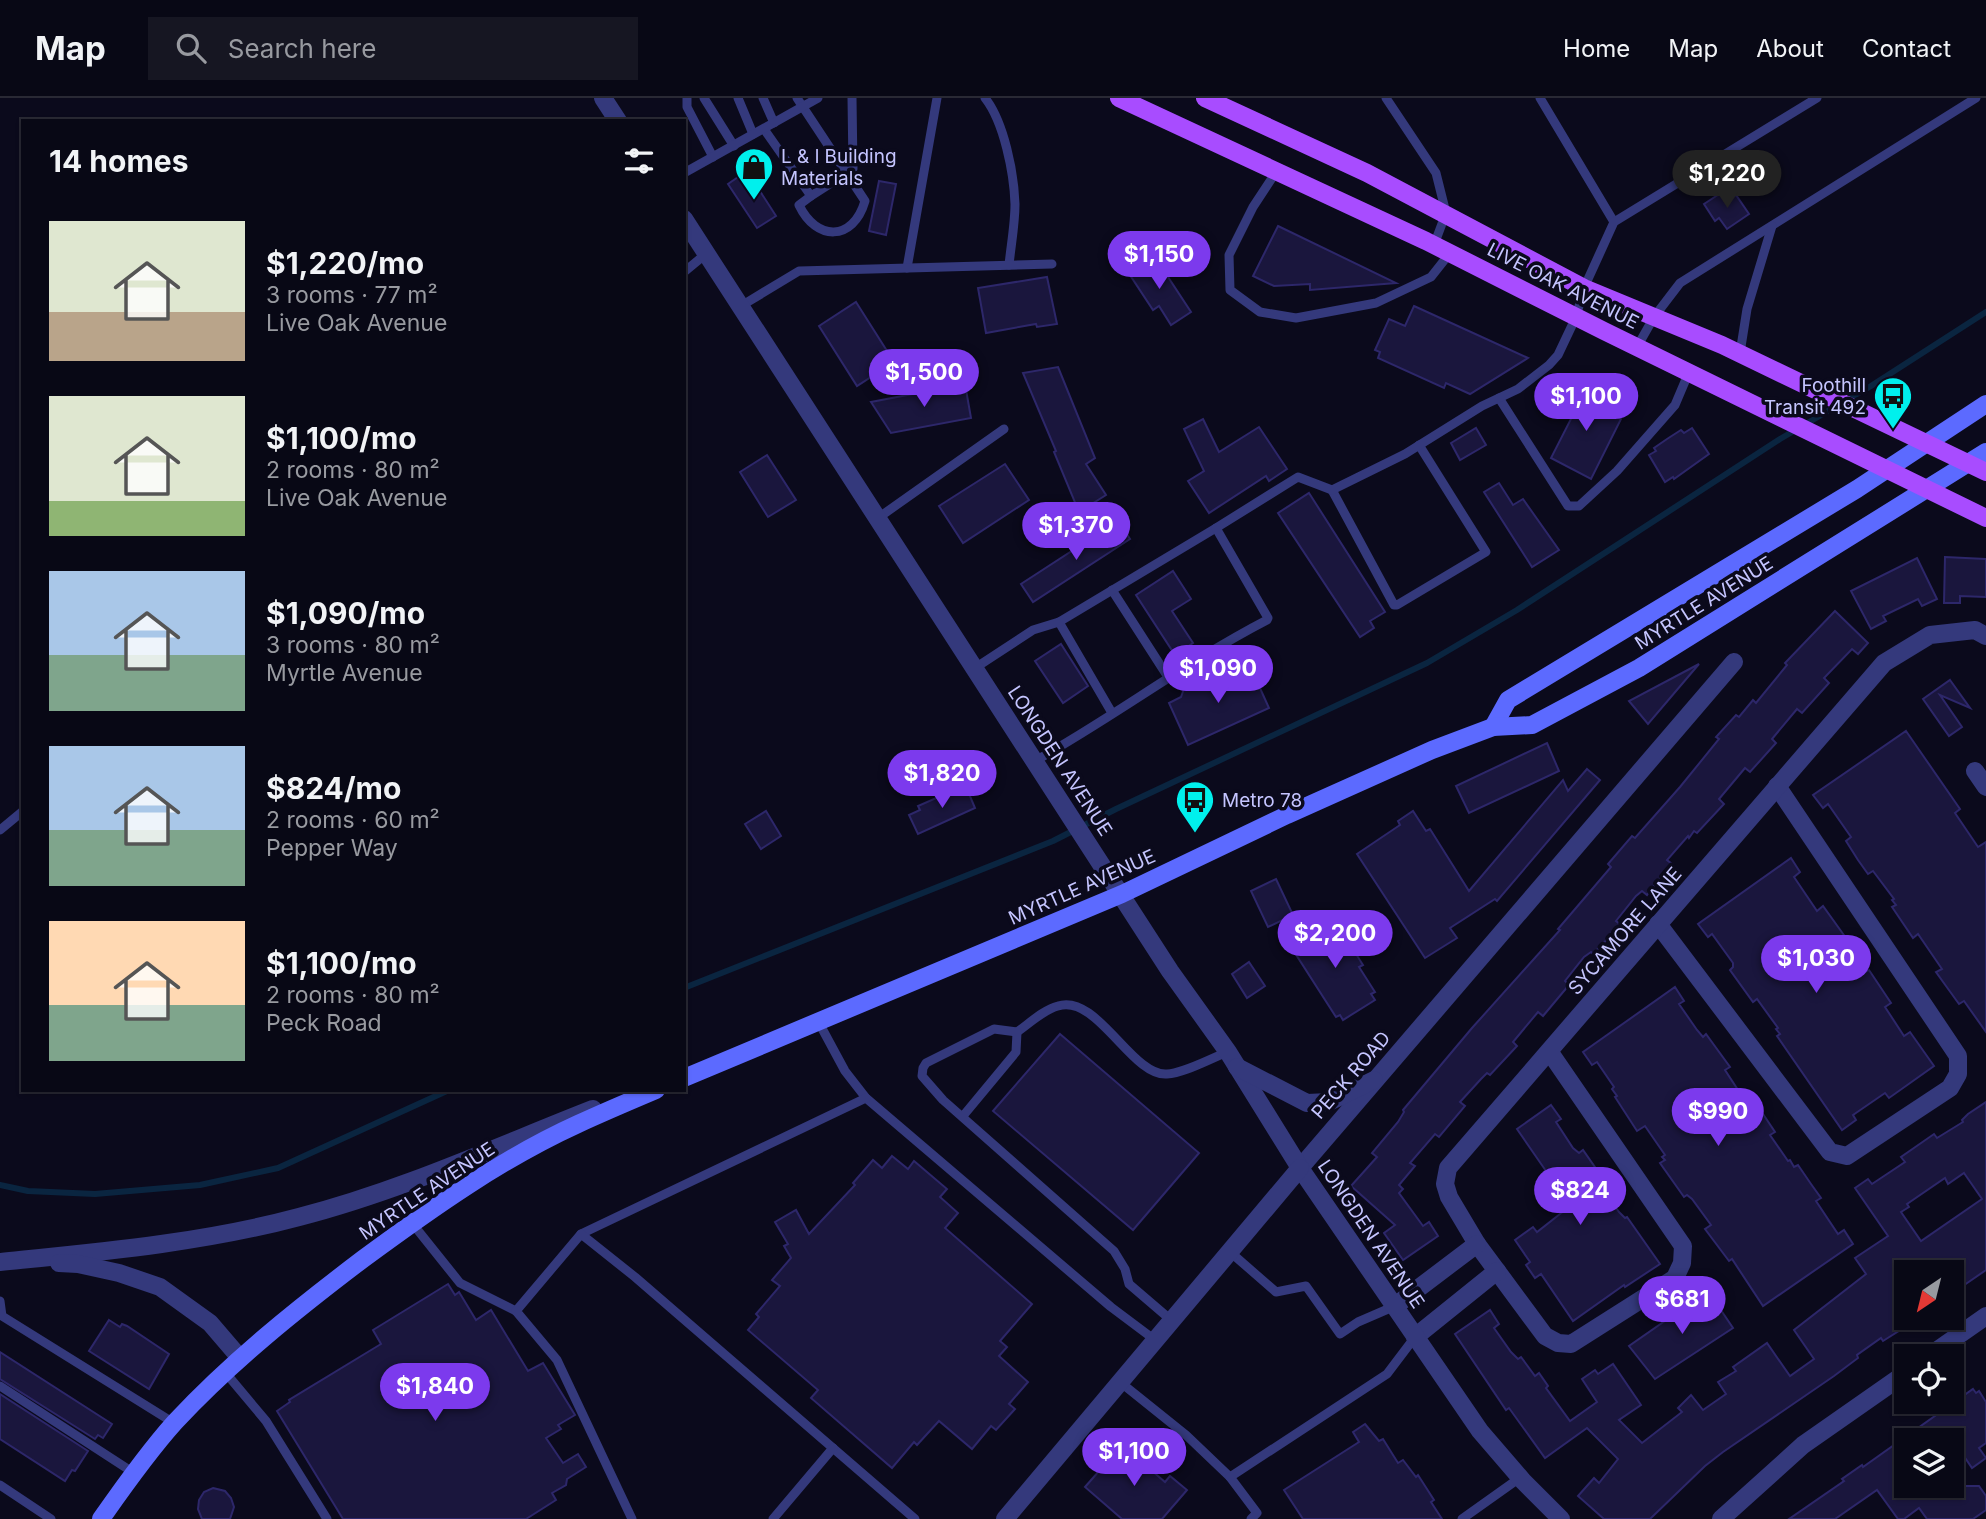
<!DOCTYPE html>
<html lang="en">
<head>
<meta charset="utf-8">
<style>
  :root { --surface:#080815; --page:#161622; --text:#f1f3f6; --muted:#989aa0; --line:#292934; --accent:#7c3aed }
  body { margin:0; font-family:Inter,sans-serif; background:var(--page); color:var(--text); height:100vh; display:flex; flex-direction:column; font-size:26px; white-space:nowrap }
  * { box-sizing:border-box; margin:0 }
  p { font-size:23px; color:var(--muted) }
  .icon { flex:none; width:38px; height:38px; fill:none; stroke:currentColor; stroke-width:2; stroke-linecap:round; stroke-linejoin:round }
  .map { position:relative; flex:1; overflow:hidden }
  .sheet { position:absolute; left:21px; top:21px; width:665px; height:973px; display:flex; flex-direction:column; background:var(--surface); border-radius:0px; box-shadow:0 2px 5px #0004,0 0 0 2px var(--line) }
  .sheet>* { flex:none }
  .needle { width:46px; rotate:215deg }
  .controls { position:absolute; left:1894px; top:1162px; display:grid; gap:14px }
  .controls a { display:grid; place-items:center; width:70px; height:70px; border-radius:0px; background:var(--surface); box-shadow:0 2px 5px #0004,0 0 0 2px var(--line); font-size:35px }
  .price { position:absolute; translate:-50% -60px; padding:0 16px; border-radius:24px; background:var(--accent); color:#fff; font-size:23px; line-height:46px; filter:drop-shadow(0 2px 4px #0008) }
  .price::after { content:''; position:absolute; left:50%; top:42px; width:21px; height:16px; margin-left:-10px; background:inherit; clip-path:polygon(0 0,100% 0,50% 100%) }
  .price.selected { background:#222; color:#fff }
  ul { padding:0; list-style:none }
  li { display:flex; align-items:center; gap:21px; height:175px; padding:0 28px }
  li span { display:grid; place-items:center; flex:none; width:196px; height:140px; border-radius:0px; color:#555 }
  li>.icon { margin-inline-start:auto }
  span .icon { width:84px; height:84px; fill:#fffc; stroke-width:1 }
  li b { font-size:30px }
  h2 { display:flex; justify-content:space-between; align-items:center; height:84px; padding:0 28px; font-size:30px }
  header { display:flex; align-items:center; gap:42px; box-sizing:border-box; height:98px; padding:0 35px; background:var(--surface); border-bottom:2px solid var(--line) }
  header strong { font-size:33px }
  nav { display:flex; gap:38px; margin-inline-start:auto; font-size:24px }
  .search { width:490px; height:63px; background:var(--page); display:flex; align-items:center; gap:18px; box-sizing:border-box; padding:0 24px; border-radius:0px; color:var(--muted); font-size:26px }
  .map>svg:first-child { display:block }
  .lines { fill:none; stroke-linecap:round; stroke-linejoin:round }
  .stream { stroke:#0a2540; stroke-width:6 }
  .building { fill:#1a163d; stroke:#2d276a; stroke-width:2; fill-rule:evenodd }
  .service { stroke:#34397c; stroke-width:9 }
  .minor { stroke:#34397c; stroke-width:18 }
  .tertiary { stroke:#34397c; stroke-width:18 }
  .secondary { stroke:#5c6aff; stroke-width:18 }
  .primary { stroke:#a84cff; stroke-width:18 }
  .labels { text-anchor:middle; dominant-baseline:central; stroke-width:7; stroke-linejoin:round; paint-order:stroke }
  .poi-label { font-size:19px; fill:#c5c5ff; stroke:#0b0a1c; text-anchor:start }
  .street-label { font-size:19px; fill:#c5c5ff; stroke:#0b0a1c }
</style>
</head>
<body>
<header>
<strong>Map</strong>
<div class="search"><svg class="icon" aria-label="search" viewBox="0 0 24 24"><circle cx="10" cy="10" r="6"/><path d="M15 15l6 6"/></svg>Search here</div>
<nav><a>Home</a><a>Map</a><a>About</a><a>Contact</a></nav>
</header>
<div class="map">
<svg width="1986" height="1421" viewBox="0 0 1986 1421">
  <rect width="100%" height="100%" fill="#0b0a1c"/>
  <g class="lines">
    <g class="stream">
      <polyline points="684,890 1053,743 1116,711 1427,565 1517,512 1780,341 1871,288 1986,214"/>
      <polyline points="0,1087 28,1093 95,1096 200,1087 278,1070 449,992"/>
    </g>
  </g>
  <g class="building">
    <polygon points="747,73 776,118 757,130 728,86"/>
    <polygon points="879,83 896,86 886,137 869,133"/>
    <polygon points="1724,93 1729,102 1736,97 1749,116 1727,131 1719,120 1715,123 1704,106"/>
    <polygon points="1278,128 1396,185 1310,192 1310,186 1274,188 1253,178"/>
    <polygon points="1144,159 1159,181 1166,176 1191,214 1171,227 1159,208 1153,212 1126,171"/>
    <polygon points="1047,179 1057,226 1037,229 1036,226 986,235 978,190"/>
    <polygon points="856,204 894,264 857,288 819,228"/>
    <polygon points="1414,208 1528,260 1470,296 1446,285 1444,290 1378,260 1380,254 1375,252 1389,221 1405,228"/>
    <polygon points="1058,269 1095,360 1086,366 1106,397 1079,414 1054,354 1056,353 1023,275"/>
    <polygon points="965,286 971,320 891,335 871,304"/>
    <polygon points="1576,288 1607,305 1604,312 1621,321 1591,381 1551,360 1573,317 1564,312"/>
    <polygon points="1203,321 1219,354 1259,329 1287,371 1269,383 1266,378 1209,415 1188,383 1204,373 1184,331"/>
    <polygon points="1476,330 1486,347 1460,362 1451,345"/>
    <polygon points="1692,330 1709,356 1674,381 1673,379 1665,384 1649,357 1656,353 1654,350 1667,341 1681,332 1684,335"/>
    <polygon points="767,357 796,402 768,419 740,374"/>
    <polygon points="1005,366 1029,402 963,445 939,408"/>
    <polygon points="1499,385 1513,407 1523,401 1559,452 1532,469 1484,394"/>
    <polygon points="1309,395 1385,514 1370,523 1374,530 1360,539 1278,415"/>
    <polygon points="1118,423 1130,441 1033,504 1021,486"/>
    <polygon points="1945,459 1986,461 1986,499 1960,498 1960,505 1944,505"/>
    <polygon points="1917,460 1937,501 1922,508 1918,501 1883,518 1886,523 1871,531 1851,493"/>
    <polygon points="1173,473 1191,501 1172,513 1193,545 1175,557 1136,497"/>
    <polygon points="1835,513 1868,545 1858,556 1852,551 1824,580 1829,585 1802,615 1797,611 1772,641 1776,645 1750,674 1745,670 1719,701 1724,706 1697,735 1694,733 1689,740 1688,738 1667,762 1672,766 1647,797 1642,793 1636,798 1616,823 1621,827 1593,856 1591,854 1584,859 1565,883 1569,887 1543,918 1538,914 1513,944 1517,948 1490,977 1487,975 1481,981 1460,1004 1465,1008 1439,1039 1435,1036 1410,1065 1415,1068 1399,1087 1403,1091 1399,1095 1423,1128 1429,1124 1438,1138 1403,1162 1384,1135 1395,1127 1351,1088 1377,1059 1372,1055 1398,1024 1404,1014 1403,1012 1472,930 1560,832 1558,831 1611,769 1608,766 1632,738 1635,740 1680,689 1719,641 1716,639 1736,617 1739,619 1753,602 1756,605 1787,567 1785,565"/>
    <polygon points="1061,546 1088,588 1063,605 1035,563"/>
    <polygon points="1699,566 1648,626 1629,603"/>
    <polygon points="1250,568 1269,610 1188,647 1169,605 1181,599 1185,588 1193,584 1204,589"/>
    <polygon points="1950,582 1970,610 1940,597 1962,629 1949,638 1923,601"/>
    <polygon points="1906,633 1960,711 1955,715 1978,749 1986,744 1986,934 1964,903 1959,906 1946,888 1936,874 1942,871 1918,836 1913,840 1892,809 1896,807 1892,802 1894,801 1873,773 1868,776 1858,762 1846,743 1851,739 1828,706 1823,710 1813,697"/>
    <polygon points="1547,645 1559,673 1469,715 1456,688"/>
    <polygon points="1587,671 1600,682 1497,803 1495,801 1450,830 1457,840 1425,860 1357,756 1400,727 1398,723 1413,713 1426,733 1430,731 1469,793 1563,682 1568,693"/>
    <polygon points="959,690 961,693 967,691 975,710 918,736 909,717 920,712 918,708"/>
    <polygon points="766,713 781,738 761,751 745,726"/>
    <polygon points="1791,760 1800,774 1794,779 1817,813 1823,808 1846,840 1841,844 1858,870 1859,868 1864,875 1869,872 1891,905 1885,909 1904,938 1910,934 1934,968 1889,1000 1885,995 1853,1017 1856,1022 1842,1032 1777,938 1780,936 1776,931 1778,930 1757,901 1753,904 1730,872 1733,869 1733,865 1712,836 1708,839 1698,826"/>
    <polygon points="1276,781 1293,817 1268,829 1251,793"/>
    <polygon points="1334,821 1363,867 1359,869 1375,894 1371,896 1375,902 1343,922 1340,917 1336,919 1295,855 1297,845"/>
    <polygon points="1249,864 1265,888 1247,900 1232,876"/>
    <polygon points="1675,889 1684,903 1679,906 1697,932 1703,939 1706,936 1730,969 1725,972 1742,998 1748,1004 1753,1001 1775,1034 1770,1037 1788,1063 1790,1062 1794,1069 1798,1067 1811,1086 1821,1100 1816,1103 1838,1136 1844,1132 1853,1146 1763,1208 1732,1161 1729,1163 1705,1131 1711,1127 1692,1101 1687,1097 1684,1099 1660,1065 1665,1062 1662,1059 1665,1057 1645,1028 1637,1033 1615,999 1617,998 1612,991 1614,989 1597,964 1592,967 1583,954"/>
    <polygon points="1060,936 1199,1055 1133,1132 993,1013"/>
    <path d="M1986 1004V1172L1960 1190 1951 1178V1174L1946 1171 1943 1174H1906V1223L1902 1226 1905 1229 1883 1243 1881 1240 1857 1257 1858 1260 1834 1278 1723 1354 1705 1368 1650 1421H1604L1578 1398 1594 1380 1599 1385 1618 1361 1587 1330 1545 1360 1509 1310 1506 1312 1455 1236 1490 1212 1499 1226 1494 1230 1511 1254 1518 1261 1521 1259 1535 1278 1539 1275 1548 1288 1546 1290 1570 1323 1597 1304 1582 1281 1595 1272 1598 1276 1613 1266 1641 1307 1619 1322 1642 1345 1682 1314 1678 1310 1691 1297 1703 1312 1726 1296 1718 1284 1736 1273 1733 1269 1767 1245 1790 1278 1814 1261 1794 1232 1866 1176 1855 1160 1888 1138 1855 1090 1868 1081 1872 1086 1905 1064 1901 1059 1934 1036 1937 1040 1963 1024 1962 1022 1968 1016ZM1964 1075 1982 1101 1921 1143 1901 1114 1909 1109 1907 1106 1945 1080 1948 1086Z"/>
    <polygon points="1551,1007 1561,1021 1556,1024 1573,1050 1579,1055 1583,1052 1606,1085 1601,1088 1619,1114 1625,1120 1627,1119 1660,1166 1625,1189 1624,1187 1573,1223 1541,1176 1535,1180 1526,1167 1530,1164 1515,1142 1533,1129 1537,1134 1565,1112 1557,1099 1560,1097 1544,1074 1546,1073 1517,1031"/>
    <polygon points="892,1058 908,1071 914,1063 947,1091 940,1099 958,1115 945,1130 1032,1206 1000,1243 1007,1249 999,1258 1028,1284 1009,1306 1015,1311 996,1332 991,1328 972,1351 939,1323 917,1347 914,1344 892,1370 811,1300 818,1292 748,1232 759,1219 756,1216 780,1188 772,1182 791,1160 784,1148 788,1146 775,1124 796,1112 809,1136 855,1087 853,1085 873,1062 882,1070"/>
    <polygon points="448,1186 455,1197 459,1194 476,1222 491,1212 528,1273 543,1265 575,1317 558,1327 561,1331 546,1340 563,1365 578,1356 586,1369 567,1381 566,1387 552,1395 556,1402 526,1421 343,1421 277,1313 290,1304 289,1302 381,1246 373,1232"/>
    <polygon points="1708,1193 1733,1230 1655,1281 1629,1248"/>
    <polygon points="109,1222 120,1229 122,1226 127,1228 169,1256 149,1291 89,1253"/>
    <polygon points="0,1254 112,1326 103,1340 98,1337 95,1341 0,1281"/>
    <polygon points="1973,1291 1976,1295 1979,1293 1986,1304 1986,1345 1979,1350 1986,1360 1972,1370 1953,1342 1906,1342 1906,1388 1979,1388 1986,1398 1986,1412 1973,1421 1927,1421 1919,1410 1904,1421 1898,1421 1877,1392 1835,1421 1789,1421 1844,1383 1842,1381 1862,1367 1863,1369"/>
    <polygon points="0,1296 88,1353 75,1373 72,1372 65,1383 0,1341"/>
    <polygon points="1365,1326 1379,1343 1383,1341 1398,1365 1403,1362 1416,1379 1418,1377 1434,1402 1431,1404 1442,1421 1303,1421 1284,1392 1359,1344 1353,1334"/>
    <polygon points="1122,1347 1165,1384 1170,1378 1187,1392 1162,1421 1122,1421 1085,1389"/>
    <polygon points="213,1390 225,1393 231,1400 234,1409 230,1421 202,1421 198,1411 199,1402 204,1394"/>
  </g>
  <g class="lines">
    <g class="service">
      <polyline points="687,0 687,9 713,59"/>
      <polyline points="704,0 734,48"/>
      <polyline points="738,0 753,36"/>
      <polyline points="763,0 774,25"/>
      <path d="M797 0 865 103C853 144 816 143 799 107L811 98"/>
      <path d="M985 0C1004 24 1014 75 1015 106 1015 126 1011 147 1009 167"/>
      <polyline points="1386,0 1436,75 1446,115 1434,147"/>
      <polyline points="1540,0 1614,124"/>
      <polyline points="764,31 811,98 853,71 852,0"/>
      <polyline points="1276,74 1253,109 1229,157 1230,192 1260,214 1296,220 1376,205 1431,179 1450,155"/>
      <polyline points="684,75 818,0"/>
      <polyline points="907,170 937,0"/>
      <polyline points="684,174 707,155"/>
      <polyline points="741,208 799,173 1052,166"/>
      <polyline points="1637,249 1654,219 1680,185 1976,0"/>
      <polyline points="1740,255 1747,211 1772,128"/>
      <polyline points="1499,300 1568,408 1579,408 1617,373 1675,307 1689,274"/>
      <polyline points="1332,392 1394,507 1397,507 1486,454 1419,347"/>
      <polyline points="878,420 1004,331"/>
      <polyline points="1112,492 1168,579"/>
      <polyline points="1059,524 1112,615"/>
      <polyline points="975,570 1033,532 1059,524 1216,430"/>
      <path d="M1035 663C1114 619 1186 564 1267 522L1268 520 1216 430 1298 379 1332 392 1405 356 1482 308 1518 291 1549 267 1558 257 1576 219 1584 190 1614 124 1817 0"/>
      <polyline points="0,732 23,713"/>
      <polyline points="818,923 845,973 866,1000 1111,1209 1155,1242"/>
      <path d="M1017 934C1030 925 1043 912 1058 908 1097 895 1132 979 1167 976 1185 975 1211 960 1228 954"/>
      <polyline points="963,1018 1016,954 1017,934 994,931 926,965 923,970 922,978 943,1002 1114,1153 1125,1171 1129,1186 1171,1222"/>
      <polyline points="412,1125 460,1185 516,1213"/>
      <polyline points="581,1136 866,1000"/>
      <polyline points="1229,1153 1276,1194 1306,1188 1340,1236 1358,1224 1395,1208"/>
      <polyline points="0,1203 2,1218 174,1325"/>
      <polyline points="225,1274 266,1323 327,1421"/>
      <polyline points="1120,1284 1186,1337 1230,1379"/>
      <polyline points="0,1288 134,1375"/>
      <polyline points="0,1387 51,1421"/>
      <polyline points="632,1421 557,1262 516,1213 581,1136 635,1179 915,1421"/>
      <polyline points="773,1421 833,1350"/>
      <polyline points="1251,1421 1257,1415 1230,1379 1387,1276 1415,1239"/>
      <polyline points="1462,1421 1521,1379"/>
    </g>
    <g class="minor">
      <polyline points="1975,673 1986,689"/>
      <polyline points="1658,826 1830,1054 1847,1058 1950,990 1958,976 1958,958 1777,688"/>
      <polyline points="1549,953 1683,1148 1682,1165 1675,1180 1571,1246 1558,1245 1545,1238 1477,1146 1449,1099 1445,1086 1448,1070 1884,565 1930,537 1975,532 1986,538"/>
      <polyline points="1300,1070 1734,564"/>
      <polyline points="1395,1208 1477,1146"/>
      <polyline points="1415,1239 1497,1173"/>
      <polyline points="1929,1258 1986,1218"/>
      <polyline points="1721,1421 1803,1347 1906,1275"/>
    </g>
    <g class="tertiary">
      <polyline points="603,0 618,23"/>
      <polyline points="684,121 1170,873 1228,954 1300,1070 1480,1333 1523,1383 1561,1421"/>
      <polyline points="1237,969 1307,1005 1329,1004 1374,982"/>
      <path d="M0 1164C99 1154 202 1145 299 1119 400 1093 496 1049 593 1011"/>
      <polyline points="59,1165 78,1166 119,1175 160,1189 210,1225 240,1260"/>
      <polyline points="1005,1421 1300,1070"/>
    </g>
    <g class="secondary">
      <polyline points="1493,629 1508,602 1857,391 1986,306"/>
      <polyline points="684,980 1122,796 1287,717 1432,652 1493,629 1532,627 1639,570 1986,354"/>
      <path d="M101 1421C124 1388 148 1354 175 1324 232 1263 297 1211 363 1161 431 1111 501 1061 578 1026 604 1014 630 1003 656 992"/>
    </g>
    <g class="primary">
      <polyline points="1119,0 1426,143 1604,233 1986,420"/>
      <polyline points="1205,0 1367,75 1584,190 1722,247 1986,374"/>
    </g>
  </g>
  <defs>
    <g id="shop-pin" transform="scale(2.0125)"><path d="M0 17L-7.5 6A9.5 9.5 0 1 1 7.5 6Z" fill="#00f0ed" stroke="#0b0a1c"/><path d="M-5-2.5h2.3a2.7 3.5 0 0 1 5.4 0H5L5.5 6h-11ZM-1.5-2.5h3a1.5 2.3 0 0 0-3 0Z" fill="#111"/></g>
    <g id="bus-pin" transform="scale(2.0125)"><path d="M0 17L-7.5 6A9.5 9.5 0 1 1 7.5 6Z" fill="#00f0ed" stroke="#0b0a1c"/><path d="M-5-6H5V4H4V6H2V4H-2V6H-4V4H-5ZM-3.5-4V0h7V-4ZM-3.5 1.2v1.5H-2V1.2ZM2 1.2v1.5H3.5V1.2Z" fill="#111"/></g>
  </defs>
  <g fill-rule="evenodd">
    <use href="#shop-pin" x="754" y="69"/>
    <use href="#bus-pin" x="1893" y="298"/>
    <use href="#bus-pin" x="1195" y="702"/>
  </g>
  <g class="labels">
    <g class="poi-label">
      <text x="781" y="58">L &amp; l Building<tspan x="781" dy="22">Materials</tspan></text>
      <text x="1866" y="287" text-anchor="end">Foothill<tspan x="1866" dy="22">Transit 492</tspan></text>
      <text x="1222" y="702">Metro 78</text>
    </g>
    <g class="street-label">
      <text transform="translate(1563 188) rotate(27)">LIVE OAK AVENUE</text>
      <text transform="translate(1704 505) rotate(-32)">MYRTLE AVENUE</text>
      <text transform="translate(1060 663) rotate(57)">LONGDEN AVENUE</text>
      <text transform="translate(1082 789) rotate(-24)">MYRTLE AVENUE</text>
      <text transform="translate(1625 833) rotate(-49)">SYCAMORE LANE</text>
      <text transform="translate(1351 977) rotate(-49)">PECK ROAD</text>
      <text transform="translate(427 1093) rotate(-34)">MYRTLE AVENUE</text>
      <text transform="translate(1371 1136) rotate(56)">LONGDEN AVENUE</text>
    </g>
  </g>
</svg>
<div class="controls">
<a><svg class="needle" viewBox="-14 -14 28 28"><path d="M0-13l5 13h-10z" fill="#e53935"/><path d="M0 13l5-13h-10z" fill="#989aa0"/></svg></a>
<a><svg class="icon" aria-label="locate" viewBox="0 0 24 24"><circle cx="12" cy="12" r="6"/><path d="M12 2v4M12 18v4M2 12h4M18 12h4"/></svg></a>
<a><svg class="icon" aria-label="layers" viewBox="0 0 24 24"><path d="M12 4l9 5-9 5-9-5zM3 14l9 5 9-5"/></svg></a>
</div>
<b class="price selected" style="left:1727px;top:112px">$1,220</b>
<b class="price" style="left:1159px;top:193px">$1,150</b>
<b class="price" style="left:924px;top:311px">$1,500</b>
<b class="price" style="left:1586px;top:335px">$1,100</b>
<b class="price" style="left:1076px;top:464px">$1,370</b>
<b class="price" style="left:1218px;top:607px">$1,090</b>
<b class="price" style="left:942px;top:712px">$1,820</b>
<b class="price" style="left:1335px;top:872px">$2,200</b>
<b class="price" style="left:1816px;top:897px">$1,030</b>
<b class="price" style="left:1718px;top:1050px">$990</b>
<b class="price" style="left:1580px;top:1129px">$824</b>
<b class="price" style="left:1682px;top:1238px">$681</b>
<b class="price" style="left:435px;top:1325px">$1,840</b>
<b class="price" style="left:1134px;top:1390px">$1,100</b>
<section class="sheet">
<h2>14 homes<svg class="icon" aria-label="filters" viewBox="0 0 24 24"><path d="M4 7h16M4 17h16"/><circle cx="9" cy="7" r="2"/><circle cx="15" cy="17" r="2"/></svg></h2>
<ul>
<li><span style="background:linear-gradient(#dfe7d0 65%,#b9a48a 0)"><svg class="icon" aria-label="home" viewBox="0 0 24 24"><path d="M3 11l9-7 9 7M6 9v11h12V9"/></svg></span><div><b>$1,220/mo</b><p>3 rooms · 77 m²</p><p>Live Oak Avenue</p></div></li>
<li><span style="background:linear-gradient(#dfe7d0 75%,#8fb573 0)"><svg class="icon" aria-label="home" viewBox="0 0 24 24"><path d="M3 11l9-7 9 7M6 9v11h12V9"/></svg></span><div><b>$1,100/mo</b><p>2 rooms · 80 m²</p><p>Live Oak Avenue</p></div></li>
<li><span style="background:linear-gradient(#a9c7e8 60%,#7fa58c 0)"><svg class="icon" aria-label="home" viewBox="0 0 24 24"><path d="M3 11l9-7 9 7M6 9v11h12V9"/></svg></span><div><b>$1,090/mo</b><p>3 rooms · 80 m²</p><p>Myrtle Avenue</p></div></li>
<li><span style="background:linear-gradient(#a9c7e8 60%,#7fa58c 0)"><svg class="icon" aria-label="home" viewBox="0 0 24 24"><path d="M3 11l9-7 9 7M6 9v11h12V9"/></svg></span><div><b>$824/mo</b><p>2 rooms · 60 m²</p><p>Pepper Way</p></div></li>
<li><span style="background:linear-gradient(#ffd9b3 60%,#7fa58c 0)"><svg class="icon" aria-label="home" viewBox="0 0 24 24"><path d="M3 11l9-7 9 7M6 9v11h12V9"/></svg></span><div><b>$1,100/mo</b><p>2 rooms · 80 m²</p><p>Peck Road</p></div></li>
</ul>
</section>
</div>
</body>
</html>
